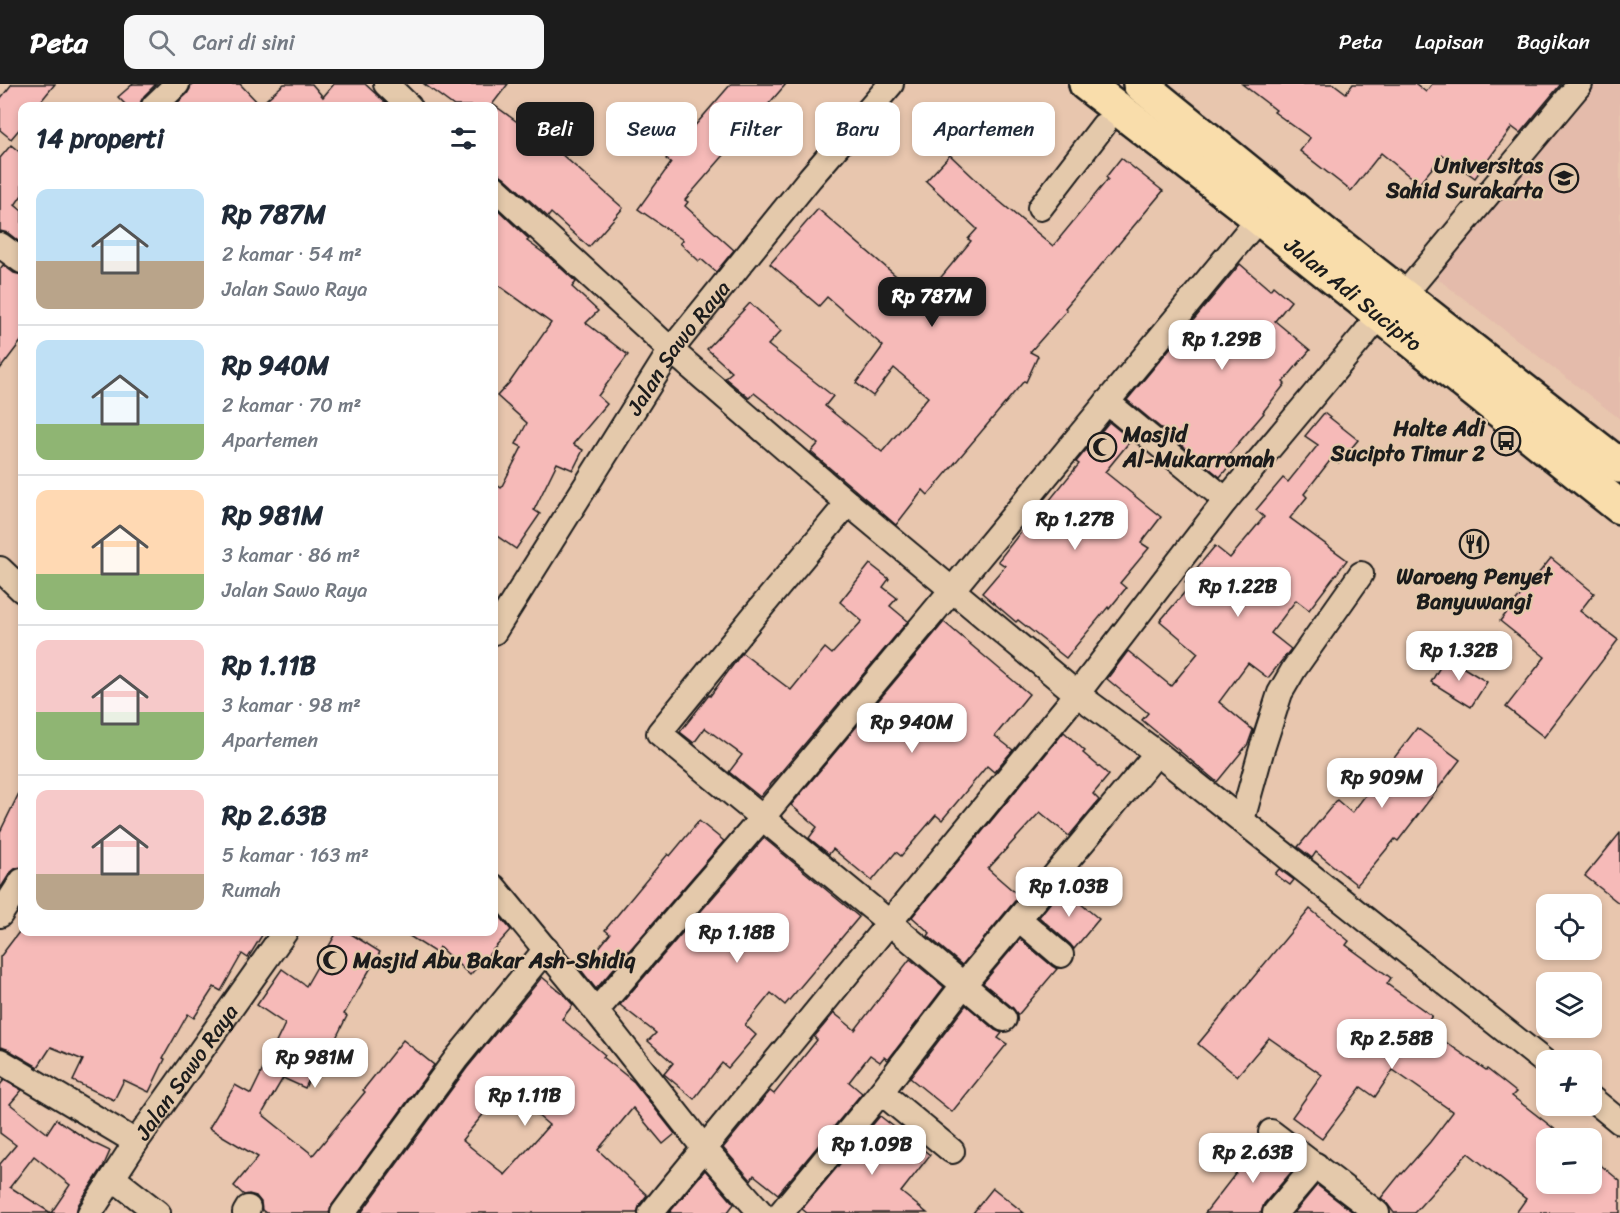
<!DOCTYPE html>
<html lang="id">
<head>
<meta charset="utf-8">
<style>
  :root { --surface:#fff; --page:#f6f6f7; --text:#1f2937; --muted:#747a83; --line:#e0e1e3; --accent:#1c1c1c }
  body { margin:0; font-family:Sriracha,sans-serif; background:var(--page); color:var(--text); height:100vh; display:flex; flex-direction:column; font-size:22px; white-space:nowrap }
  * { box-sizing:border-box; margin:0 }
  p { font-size:20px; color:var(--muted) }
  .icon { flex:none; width:33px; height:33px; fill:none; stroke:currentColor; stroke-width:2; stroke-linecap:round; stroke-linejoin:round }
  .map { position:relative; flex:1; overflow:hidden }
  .drawer { position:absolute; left:18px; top:18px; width:480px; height:834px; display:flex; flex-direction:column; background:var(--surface); border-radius:12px; box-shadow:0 3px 9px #0003 }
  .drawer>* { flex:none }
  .banner { position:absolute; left:516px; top:18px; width:570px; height:54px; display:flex; gap:12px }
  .controls { position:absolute; left:1536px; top:810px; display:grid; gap:12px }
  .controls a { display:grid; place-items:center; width:66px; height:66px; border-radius:12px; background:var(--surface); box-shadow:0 3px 9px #0003; font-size:30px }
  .price { position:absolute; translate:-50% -51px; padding:0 14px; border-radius:12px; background:#fff; color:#222; font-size:20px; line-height:39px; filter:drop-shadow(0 2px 3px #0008) }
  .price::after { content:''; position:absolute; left:50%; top:36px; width:18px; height:14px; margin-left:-9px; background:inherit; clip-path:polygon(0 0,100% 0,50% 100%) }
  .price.on { background:var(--accent); color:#fff }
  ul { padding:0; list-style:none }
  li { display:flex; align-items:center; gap:18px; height:150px; padding:0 18px }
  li+li { border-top:2px solid var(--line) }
  li span { display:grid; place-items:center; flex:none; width:168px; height:120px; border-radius:12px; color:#555 }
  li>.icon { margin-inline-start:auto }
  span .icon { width:72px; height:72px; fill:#fffc; stroke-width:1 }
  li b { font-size:26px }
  h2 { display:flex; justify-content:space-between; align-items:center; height:72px; padding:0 18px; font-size:26px }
  .tag { padding:0 21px; border-radius:12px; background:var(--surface); box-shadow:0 3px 9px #0003; font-size:21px; line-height:54px }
  .tag.on { background:var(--accent); color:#fff }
  header { display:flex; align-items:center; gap:36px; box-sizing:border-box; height:84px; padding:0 30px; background:var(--accent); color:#fff }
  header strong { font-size:28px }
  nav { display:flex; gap:33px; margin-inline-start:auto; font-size:21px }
  .search { width:420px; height:54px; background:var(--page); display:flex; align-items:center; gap:15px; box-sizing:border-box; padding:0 21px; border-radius:12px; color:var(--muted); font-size:22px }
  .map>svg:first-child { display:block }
  .built { fill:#e4bbab }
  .building { fill:#f6bab8; stroke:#1c1c1c; stroke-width:1.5; fill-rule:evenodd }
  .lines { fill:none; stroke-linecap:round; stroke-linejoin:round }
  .minor-casing { stroke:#1c1c1c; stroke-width:28 }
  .trunk-casing { stroke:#1c1c1c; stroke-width:38 }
  .minor { stroke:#e4c9ab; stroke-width:24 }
  .trunk { stroke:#f9ddab; stroke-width:33 }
  .labels { text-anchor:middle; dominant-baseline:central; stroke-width:4.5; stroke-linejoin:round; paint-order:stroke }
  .poi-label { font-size:22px; font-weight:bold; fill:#1c1c1c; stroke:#e4c9ab; text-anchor:end }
  .street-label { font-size:22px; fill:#1c1c1c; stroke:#e4c9ab }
</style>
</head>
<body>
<header>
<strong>Peta</strong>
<div class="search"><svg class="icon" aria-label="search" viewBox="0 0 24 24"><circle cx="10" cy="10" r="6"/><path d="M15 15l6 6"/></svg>Cari di sini</div>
<nav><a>Peta</a><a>Lapisan</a><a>Bagikan</a></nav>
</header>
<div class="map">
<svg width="1620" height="1129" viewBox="0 0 1620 1129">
  <rect width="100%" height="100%" fill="#e8c6ae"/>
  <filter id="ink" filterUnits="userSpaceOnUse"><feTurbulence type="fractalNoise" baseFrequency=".0167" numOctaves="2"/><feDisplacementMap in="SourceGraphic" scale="12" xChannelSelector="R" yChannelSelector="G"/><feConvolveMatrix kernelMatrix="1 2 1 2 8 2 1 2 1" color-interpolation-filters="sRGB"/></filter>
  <g filter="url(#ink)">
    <polygon class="built" points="1586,0 1620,0 1620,335 1429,188"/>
    <g class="building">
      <polygon points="12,0 55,0 37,22 22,22 22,42 11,55 0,46 0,15"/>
      <polygon points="133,0 156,0 144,12 141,17 140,22 127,22 118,13"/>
      <polygon points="191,0 240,0 260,21 284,0 312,0 323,13 334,0 365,0 389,22 174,22 187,10 190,5"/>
      <polygon points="424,0 508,0 491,22 454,22"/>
      <polygon points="731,0 786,0 685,116 688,118 685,122 734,166 716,188 701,175 699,177 680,159 683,156 638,125 671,79 666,75"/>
      <polygon points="1242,0 1334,0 1346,9 1353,0 1416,0 1426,8 1432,0 1561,0 1520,49 1512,43 1475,94 1443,71 1419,100 1381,69 1351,107 1300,67 1310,54 1274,28 1276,26"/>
      <polygon points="494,21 527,45 529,42 623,124 589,163 551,129 548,133 504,93 498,89 494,89"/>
      <polygon points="11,61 22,70 22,111 15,121 22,127 22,160 8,149 0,147 0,74"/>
      <polygon points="950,71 993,112 1053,162 1108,95 1106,93 1121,74 1163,107 1065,224 1067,226 1030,268 1038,272 1026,298 1024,297 928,411 923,406 896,441 811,368 818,360 754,309 749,314 725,294 732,288 707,265 750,219 781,247 768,261 833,312 825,322 882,368 928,313 894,284 873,312 856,299 883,262 827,213 819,222 770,180 818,125 923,215 971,157 968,155 977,145 926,97"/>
      <polygon points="494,122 529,155 527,157 549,173 576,198 572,203 598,227 586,239 628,271 598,312 607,320 573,360 583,366 573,386 557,379 534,426 540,430 516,465 494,450 494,399 501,404 522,363 516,360 527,339 497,312 510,298 551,239 494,198"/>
      <polygon points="1240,180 1270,206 1273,202 1291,217 1275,237 1310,266 1283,298 1285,300 1263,328 1264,329 1229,370 1235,375 1220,393 1127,316"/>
      <polygon points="3,181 14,189 22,191 22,256 0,285 0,185"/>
      <polygon points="1324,329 1358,356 1339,379 1332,374 1304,410 1307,413 1290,434 1347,476 1309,526 1296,516 1271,549 1291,565 1268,594 1248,579 1219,618 1253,646 1248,660 1217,698 1142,636 1148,629 1107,595 1128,567 1171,602 1198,569 1160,537 1190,502 1185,498 1215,462 1230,474 1264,433 1256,426 1283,394 1288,398 1318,361 1305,352"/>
      <polygon points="1109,338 1131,356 1105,388 1161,433 1141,459 1149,464 1120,499 1126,504 1109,525 1108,523 1066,574 1018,536 1016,538 982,509 1005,482 998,477 1023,445 1039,425 1041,427 1079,380 1076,378"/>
      <polygon points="1551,474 1594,509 1580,527 1618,556 1544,653 1506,623 1545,573 1500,537"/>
      <polygon points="870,480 889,495 883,503 897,514 890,522 908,537 760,713 729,688 742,671 705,644 694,659 680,648 709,611 710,612 742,569 791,606 825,564 832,570 862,537 840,518"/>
      <polygon points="944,538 1029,610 995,652 1013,666 994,688 987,682 942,736 936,731 901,772 896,768 872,797 833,765 829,770 809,754 817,743 791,721"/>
      <polygon points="1446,573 1487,598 1471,623 1431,598"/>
      <polygon points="1417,644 1460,676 1398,757 1395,755 1357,801 1316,768 1312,774 1298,763 1337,716 1352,729"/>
      <polygon points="1064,648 1085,667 1083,669 1109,691 1093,710 1099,716 1069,752 1040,728 988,785 1019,812 962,881 928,852 930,849 912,833"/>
      <polygon points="22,703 22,783 16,784 10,789 0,805 0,748"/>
      <polygon points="699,737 724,757 596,905 581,886 610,850 605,846 668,770 670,772"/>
      <polygon points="1620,749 1620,820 1585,792"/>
      <polygon points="764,754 859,833 785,921 771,909 745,941 756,951 728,984 722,979 694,1015 664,990 673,979 648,957 656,949 620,921"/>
      <polygon points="1279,785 1294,796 1290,801 1275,790"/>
      <polygon points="1062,804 1099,835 1074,865 1070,860 1039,833"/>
      <polygon points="494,825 511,846 470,891 439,863 436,869 403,848 494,848"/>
      <polygon points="1310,825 1349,857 1346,861 1391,894 1387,900 1432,932 1424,943 1486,986 1487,985 1516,1008 1512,1012 1566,1054 1546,1054 1546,1100 1592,1100 1592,1074 1620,1097 1620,1129 1516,1129 1526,1115 1468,1069 1414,1129 1394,1129 1386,1118 1381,1114 1401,1089 1402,1090 1430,1058 1453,1028 1393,986 1375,1013 1361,1003 1322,1055 1292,1033 1322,991 1269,954 1237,992 1198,960"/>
      <polygon points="19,848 264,848 248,874 242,870 221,907 214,903 194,934 188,930 163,974 165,975 149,1008 124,996 114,1016 73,997 83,976 51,963 38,983 7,965 0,963 0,873"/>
      <polygon points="337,848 348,848 380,868 344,930 347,932 334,958 328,955 305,1004 283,994 262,1030 313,1071 365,1008 363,1006 403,956 434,981 332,1121 329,1129 266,1129 262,1126 261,1118 256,1112 249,1110 244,1111 234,1102 258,1073 209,1044 235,1001 251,1010 285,940 257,921 282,885 306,902"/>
      <polygon points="1020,855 1052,882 1057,885 1018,931 1013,924 983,899"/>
      <polygon points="910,875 944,903 888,976 884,973 880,978 870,971 849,998 862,1009 778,1110 754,1091 751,1096 723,1064 770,1007 774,1010 817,956 814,953 834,929 855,946"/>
      <path d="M542 893 564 911 573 921 562 935 605 971 603 973 634 998 675 1050 663 1060 633 1024 598 1066 647 1111 640 1120 637 1129H361L467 984ZM505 1004 549 1041 505 1091 462 1056Z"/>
      <polygon points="966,921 995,946 1002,949 998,954 1007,960 952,1028 910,994"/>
      <polygon points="4,996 22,1006 10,1020 47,1049 56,1035 91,1058 110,1067 103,1083 78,1121 76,1129 51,1129 70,1101 34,1072 10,1103 51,1129 0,1129 0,1080 16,1061 0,1049 0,1001"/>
      <polygon points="880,1032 930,1071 901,1108 927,1129 807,1129 802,1125"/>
      <polygon points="1260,1058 1294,1085 1264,1120 1261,1129 1205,1129"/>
      <polygon points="705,1086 734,1120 727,1129 669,1129"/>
      <polygon points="1317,1101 1354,1129 1294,1129"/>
      <polygon points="993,1104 1024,1129 973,1129"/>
    </g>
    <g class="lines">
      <g class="minor-casing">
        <g id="minor">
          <polyline points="386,0 409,22"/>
          <polyline points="154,22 177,0"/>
          <polyline points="494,103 671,266 848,419 1077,610 1157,669 1546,979"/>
          <polyline points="1040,124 1103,42"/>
          <polyline points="0,161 22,177"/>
          <polyline points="1403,212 1580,0"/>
          <polyline points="1107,318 1226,416"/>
          <polyline points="848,419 754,532 659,649 890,839 1004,935"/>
          <polyline points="0,485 22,506"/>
          <path id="s1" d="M494 548 671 266 810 94 891 0"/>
          <polyline points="1242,736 1261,668 1280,609 1294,585 1361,490"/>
          <polyline points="494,803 596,927 704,1064 761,1129"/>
          <polyline points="0,831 22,797"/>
          <polyline points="1019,835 1061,871"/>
          <polyline points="596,927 762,734 952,506 1259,134"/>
          <polyline points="0,977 136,1058"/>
          <polyline points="881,1008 952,1067"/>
          <polyline points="1592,1015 1620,1038"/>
          <polyline points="1271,1048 1377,1129"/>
          <polyline points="113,1094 158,1129"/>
          <path id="s2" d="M90 1129 136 1058 285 848"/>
          <polyline points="245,1129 248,1124"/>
          <polyline points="343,1129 456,975 546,865"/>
          <polyline points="651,1129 1077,610 1226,416 1364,251 1380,230"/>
          <polyline points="781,1129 881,1008 964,900 1157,669"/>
          <polyline points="1275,1129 1316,1081"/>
        </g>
      </g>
      <g class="trunk-casing">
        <g id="trunk">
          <path id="s3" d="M1086 0 1259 134 1620 423"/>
          <polyline points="1140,0 1332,156 1620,382"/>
        </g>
      </g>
      <use href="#minor" class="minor"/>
      <use href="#trunk" class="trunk"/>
    </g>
  </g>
  <defs>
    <g id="university-ring" transform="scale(1.5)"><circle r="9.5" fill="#e4c9ab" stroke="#1c1c1c" stroke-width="1.5"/><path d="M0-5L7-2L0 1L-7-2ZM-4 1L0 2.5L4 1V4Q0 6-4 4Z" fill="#1c1c1c"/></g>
    <g id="bus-ring" transform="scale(1.5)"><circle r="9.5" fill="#e4c9ab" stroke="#1c1c1c" stroke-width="1.5"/><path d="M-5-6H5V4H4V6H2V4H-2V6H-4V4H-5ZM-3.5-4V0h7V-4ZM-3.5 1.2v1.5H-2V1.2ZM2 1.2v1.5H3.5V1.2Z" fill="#1c1c1c"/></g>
    <g id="mosque-ring" transform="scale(1.5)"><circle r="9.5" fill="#e4c9ab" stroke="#1c1c1c" stroke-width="1.5"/><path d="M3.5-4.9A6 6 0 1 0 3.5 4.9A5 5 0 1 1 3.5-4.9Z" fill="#1c1c1c"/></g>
    <g id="restaurant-ring" transform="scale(1.5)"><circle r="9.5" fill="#e4c9ab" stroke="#1c1c1c" stroke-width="1.5"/><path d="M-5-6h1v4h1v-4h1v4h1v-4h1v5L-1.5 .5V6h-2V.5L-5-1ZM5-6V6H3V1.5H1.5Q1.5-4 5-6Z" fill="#1c1c1c"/></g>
  </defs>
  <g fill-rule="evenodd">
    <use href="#university-ring" x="1564" y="94"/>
    <use href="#bus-ring" x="1506" y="357"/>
    <use href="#mosque-ring" x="1102" y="363"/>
    <use href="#restaurant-ring" x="1474" y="460"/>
    <use href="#mosque-ring" x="332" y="876"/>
  </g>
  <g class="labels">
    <g class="poi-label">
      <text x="1543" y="81">Universitas<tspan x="1543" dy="25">Sahid Surakarta</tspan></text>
      <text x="1485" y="344">Halte Adi<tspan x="1485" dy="25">Sucipto Timur 2</tspan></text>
      <text x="1123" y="350" text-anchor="start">Masjid<tspan x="1123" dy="25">Al-Mukarromah</tspan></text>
      <text x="1474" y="492" text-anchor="middle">Waroeng Penyet<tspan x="1474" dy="25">Banyuwangi</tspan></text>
      <text x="353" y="876" text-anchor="start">Masjid Abu Bakar Ash-Shidiq</text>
    </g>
    <g class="street-label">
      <text stroke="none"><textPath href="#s3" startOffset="340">Jalan Adi Sucipto</textPath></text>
      <text stroke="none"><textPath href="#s1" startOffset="339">Jalan Sawo Raya</textPath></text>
      <text stroke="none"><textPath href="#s2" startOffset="171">Jalan Sawo Raya</textPath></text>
    </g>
  </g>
</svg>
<div class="controls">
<a><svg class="icon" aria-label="locate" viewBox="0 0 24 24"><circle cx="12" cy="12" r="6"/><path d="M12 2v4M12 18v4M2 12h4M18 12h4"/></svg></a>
<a><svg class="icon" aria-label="layers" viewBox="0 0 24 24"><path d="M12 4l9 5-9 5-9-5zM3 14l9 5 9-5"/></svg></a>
<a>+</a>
<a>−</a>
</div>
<b class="price on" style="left:932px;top:244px">Rp 787M</b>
<b class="price" style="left:1222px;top:287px">Rp 1.29B</b>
<b class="price" style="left:1075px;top:467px">Rp 1.27B</b>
<b class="price" style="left:1238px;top:534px">Rp 1.22B</b>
<b class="price" style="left:1459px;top:598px">Rp 1.32B</b>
<b class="price" style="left:912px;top:670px">Rp 940M</b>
<b class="price" style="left:1382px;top:725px">Rp 909M</b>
<b class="price" style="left:1069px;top:834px">Rp 1.03B</b>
<b class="price" style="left:737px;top:880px">Rp 1.18B</b>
<b class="price" style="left:1392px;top:986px">Rp 2.58B</b>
<b class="price" style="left:315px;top:1005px">Rp 981M</b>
<b class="price" style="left:525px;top:1043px">Rp 1.11B</b>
<b class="price" style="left:872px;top:1092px">Rp 1.09B</b>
<b class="price" style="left:1253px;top:1100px">Rp 2.63B</b>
<div class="banner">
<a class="tag on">Beli</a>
<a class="tag">Sewa</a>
<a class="tag">Filter</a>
<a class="tag">Baru</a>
<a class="tag">Apartemen</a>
</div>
<section class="drawer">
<h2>14 properti<svg class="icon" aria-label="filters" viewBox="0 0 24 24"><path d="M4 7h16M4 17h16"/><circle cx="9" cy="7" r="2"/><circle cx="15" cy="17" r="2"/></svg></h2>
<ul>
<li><span style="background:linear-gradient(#bfe0f5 60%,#b9a48a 0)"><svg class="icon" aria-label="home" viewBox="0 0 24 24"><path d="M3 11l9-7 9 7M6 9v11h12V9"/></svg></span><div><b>Rp 787M</b><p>2 kamar · 54 m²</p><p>Jalan Sawo Raya</p></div></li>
<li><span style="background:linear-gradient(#bfe0f5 70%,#8fb573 0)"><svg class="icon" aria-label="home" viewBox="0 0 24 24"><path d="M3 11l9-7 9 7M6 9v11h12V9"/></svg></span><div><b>Rp 940M</b><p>2 kamar · 70 m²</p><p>Apartemen</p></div></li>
<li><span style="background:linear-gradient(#ffd9b3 70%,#8fb573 0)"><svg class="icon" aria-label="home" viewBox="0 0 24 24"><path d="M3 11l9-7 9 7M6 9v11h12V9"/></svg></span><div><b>Rp 981M</b><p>3 kamar · 86 m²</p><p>Jalan Sawo Raya</p></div></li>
<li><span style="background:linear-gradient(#f6c9c9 60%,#8fb573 0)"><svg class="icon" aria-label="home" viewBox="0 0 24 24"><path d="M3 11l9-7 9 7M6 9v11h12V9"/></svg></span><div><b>Rp 1.11B</b><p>3 kamar · 98 m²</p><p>Apartemen</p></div></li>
<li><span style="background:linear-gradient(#f6c9c9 70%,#b9a48a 0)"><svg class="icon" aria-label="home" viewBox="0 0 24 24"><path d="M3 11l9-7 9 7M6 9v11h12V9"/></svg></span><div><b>Rp 2.63B</b><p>5 kamar · 163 m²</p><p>Rumah</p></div></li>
</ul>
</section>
</div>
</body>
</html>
